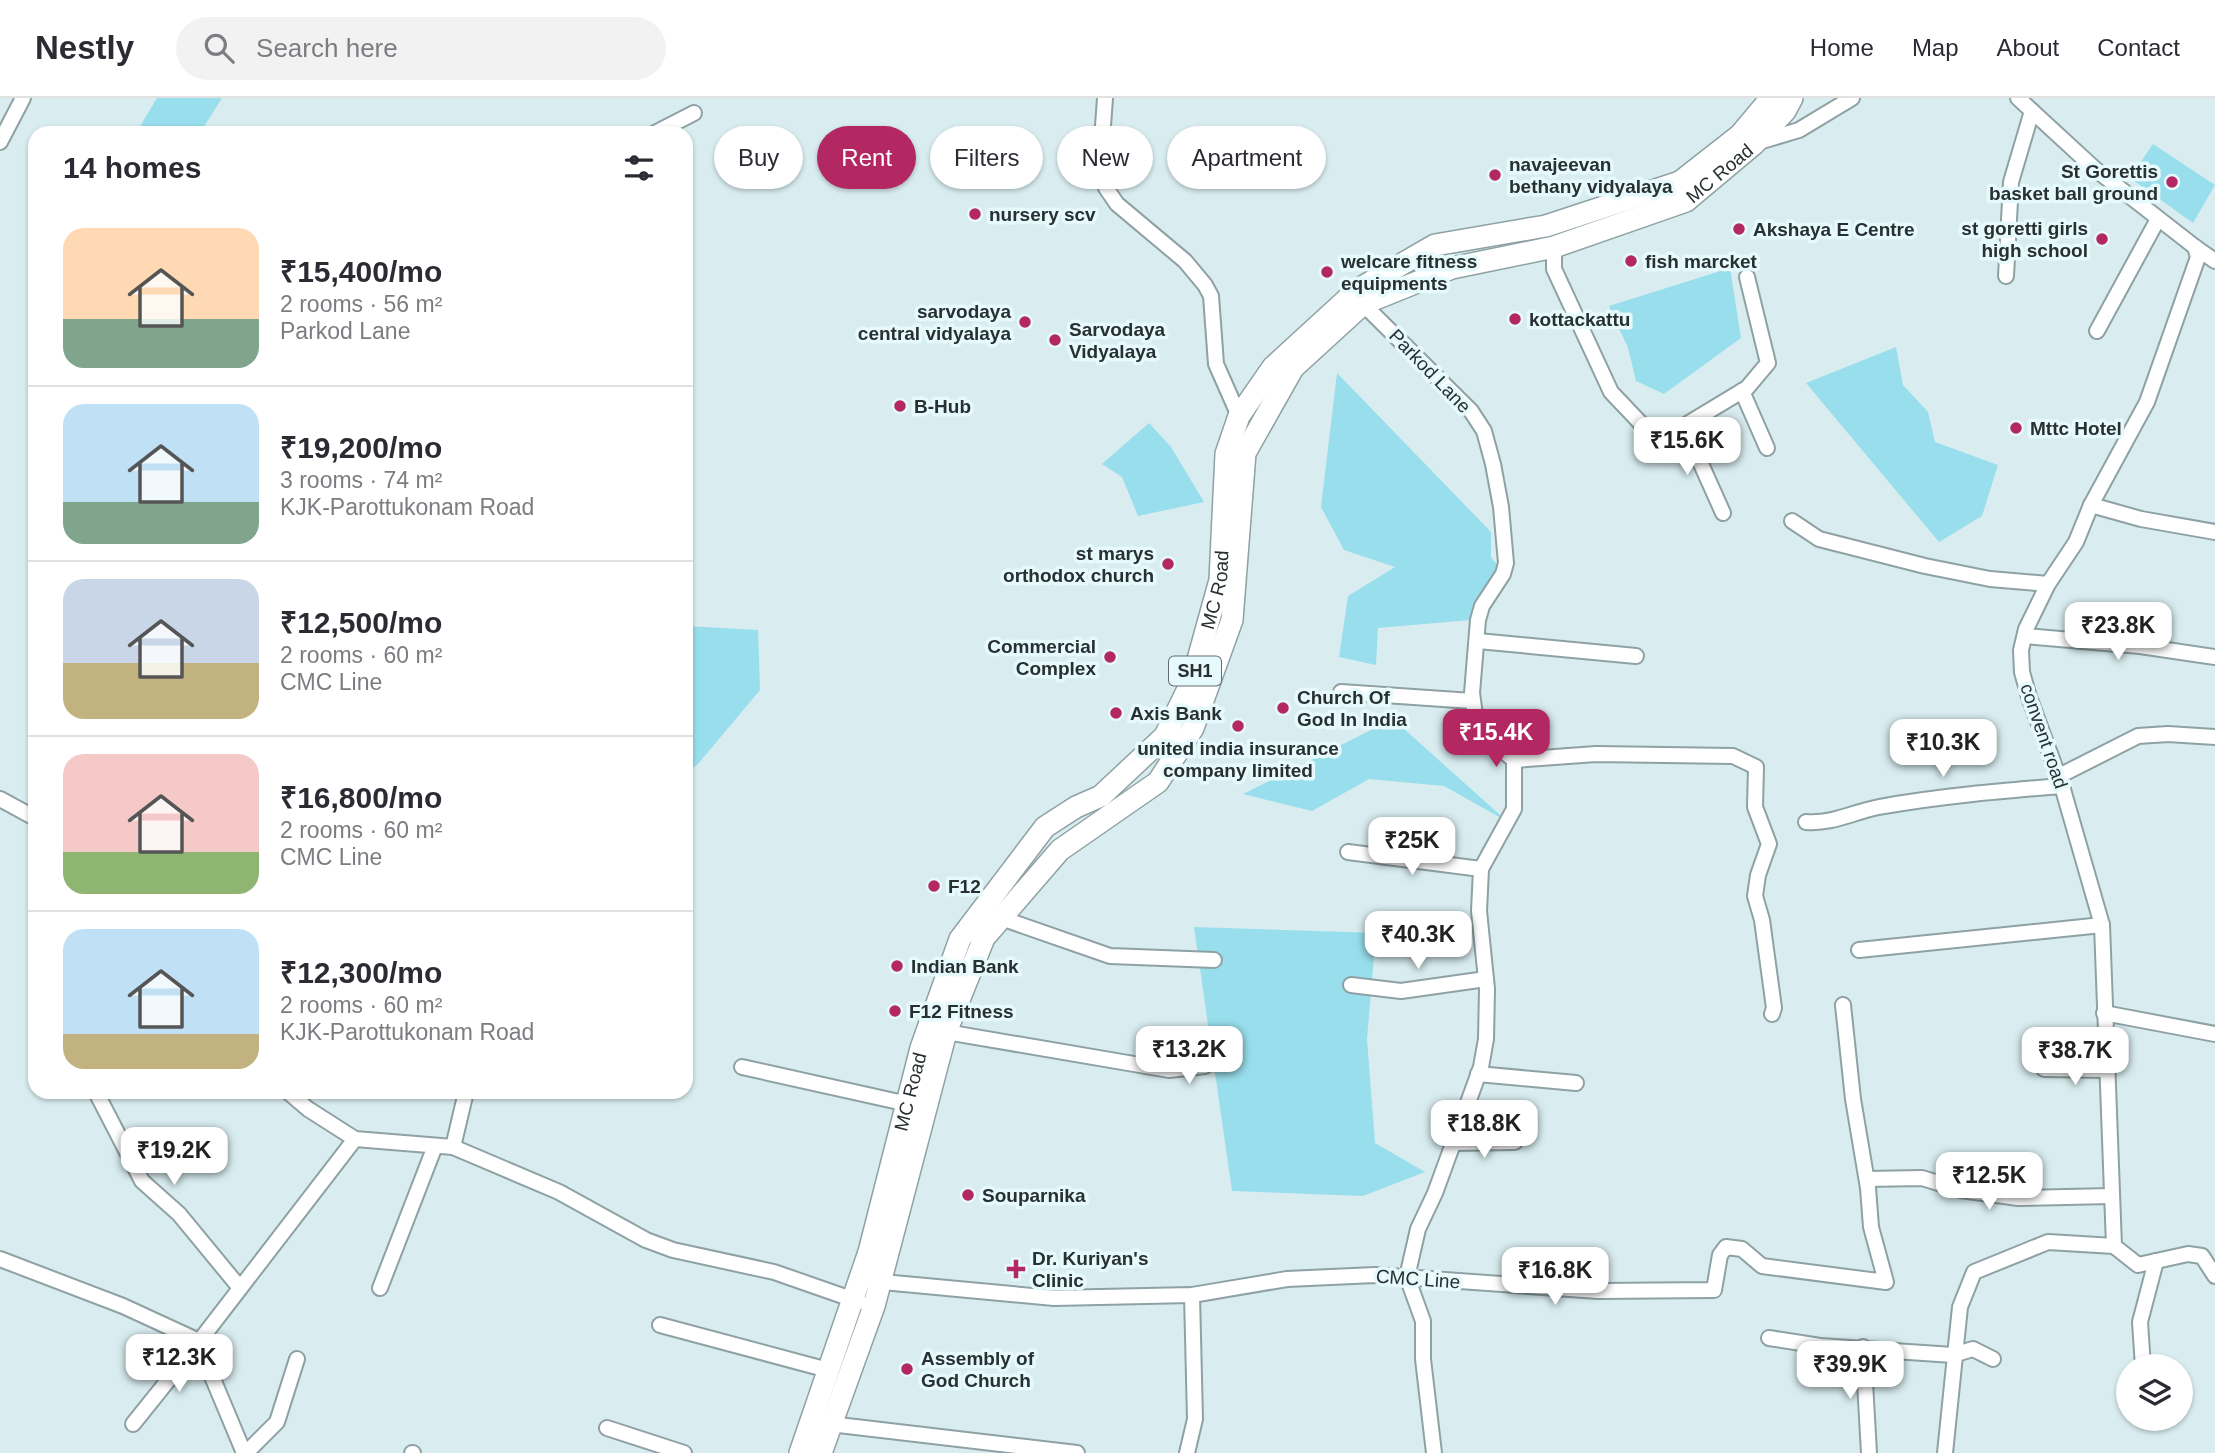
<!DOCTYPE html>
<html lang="en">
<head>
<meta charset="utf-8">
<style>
  :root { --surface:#fff; --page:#f2f2f3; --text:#2b2b33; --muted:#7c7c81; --line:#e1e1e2; --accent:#b32762 }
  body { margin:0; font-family:Helvetica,sans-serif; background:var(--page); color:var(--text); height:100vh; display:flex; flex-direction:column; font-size:26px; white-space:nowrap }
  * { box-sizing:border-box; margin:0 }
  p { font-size:23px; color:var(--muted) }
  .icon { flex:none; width:38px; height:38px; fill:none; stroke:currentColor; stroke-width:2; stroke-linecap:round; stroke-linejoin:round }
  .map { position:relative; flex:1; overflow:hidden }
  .drawer { position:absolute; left:28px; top:28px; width:665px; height:973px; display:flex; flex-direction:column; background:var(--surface); border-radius:21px; box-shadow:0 2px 5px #0004 }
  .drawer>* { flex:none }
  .guide { position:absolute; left:714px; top:28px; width:665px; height:63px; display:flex; gap:14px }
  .buttons { position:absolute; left:2116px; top:1256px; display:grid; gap:14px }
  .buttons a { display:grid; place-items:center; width:77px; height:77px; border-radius:50%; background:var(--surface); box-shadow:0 2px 5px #0004; font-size:35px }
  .price { position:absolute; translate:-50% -60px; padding:0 16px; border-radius:14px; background:#fff; color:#222; font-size:23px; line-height:46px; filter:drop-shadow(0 2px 4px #0008) }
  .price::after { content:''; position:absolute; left:50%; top:42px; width:21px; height:16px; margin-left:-10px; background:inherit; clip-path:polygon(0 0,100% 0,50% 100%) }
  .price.active { background:var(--accent); color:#fff }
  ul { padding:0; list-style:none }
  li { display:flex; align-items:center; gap:21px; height:175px; padding:0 35px }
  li+li { border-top:2px solid var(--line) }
  li span { display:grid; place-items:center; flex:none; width:196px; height:140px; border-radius:21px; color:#555 }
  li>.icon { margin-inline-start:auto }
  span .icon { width:84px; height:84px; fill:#fffc; stroke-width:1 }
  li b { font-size:30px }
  h2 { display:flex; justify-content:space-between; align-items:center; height:84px; padding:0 35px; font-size:30px }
  .tag { padding:0 24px; border-radius:32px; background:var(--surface); box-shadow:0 2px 5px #0004; font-size:24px; line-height:63px }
  .tag.active { background:var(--accent); color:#fff }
  header { display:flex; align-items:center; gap:42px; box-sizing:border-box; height:98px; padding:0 35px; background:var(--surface); border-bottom:2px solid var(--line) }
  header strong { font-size:33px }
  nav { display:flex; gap:38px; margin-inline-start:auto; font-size:24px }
  .search { width:490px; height:63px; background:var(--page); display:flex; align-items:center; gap:18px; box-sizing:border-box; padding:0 24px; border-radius:38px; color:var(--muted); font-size:26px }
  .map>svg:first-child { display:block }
  .green { fill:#99deec }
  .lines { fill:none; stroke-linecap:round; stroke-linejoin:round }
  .minor-casing { stroke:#8ea1a4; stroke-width:18 }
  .primary-casing { stroke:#8ea1a4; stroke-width:24 }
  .minor { stroke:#fff; stroke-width:14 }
  .primary { stroke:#fff; stroke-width:21 }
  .poi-dot { fill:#b32762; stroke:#e6fafe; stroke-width:2.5 }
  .labels { text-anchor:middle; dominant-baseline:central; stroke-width:7; stroke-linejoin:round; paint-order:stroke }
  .shield { fill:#e6fafe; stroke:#616d6e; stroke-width:2 }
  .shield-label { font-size:18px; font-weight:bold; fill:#283031 }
  .poi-label { font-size:19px; font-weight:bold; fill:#283031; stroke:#e6fafe; text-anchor:start }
  .street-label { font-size:19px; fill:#283031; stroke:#e6fafe }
</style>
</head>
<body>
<header>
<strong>Nestly</strong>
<div class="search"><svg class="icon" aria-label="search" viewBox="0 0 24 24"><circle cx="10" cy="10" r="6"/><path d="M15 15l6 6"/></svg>Search here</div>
<nav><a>Home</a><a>Map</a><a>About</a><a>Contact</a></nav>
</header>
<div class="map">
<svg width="2215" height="1355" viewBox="0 0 2215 1355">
  <rect width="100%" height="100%" fill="#d9edf0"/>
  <g class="green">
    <polygon points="157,0 222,0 200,35 136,35"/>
    <polygon points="2153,46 2215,87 2193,125 2130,80"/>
    <polygon points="1730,170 1741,240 1664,296 1636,283 1628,250 1609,208"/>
    <polygon points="1896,249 1903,287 1928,314 1935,344 1998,367 1982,418 1939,444 1806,285"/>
    <polygon points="1337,275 1491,434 1491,459 1507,479 1502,493 1482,521 1378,530 1376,567 1339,559 1348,498 1395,469 1344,452 1321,409"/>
    <polygon points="1149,325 1171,349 1204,404 1138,418 1122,379 1102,366"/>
    <polygon points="686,528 758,532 760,592 698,666 686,676"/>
    <polygon points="1393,621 1508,724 1444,688 1369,681 1312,713 1243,696"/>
    <polygon points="1194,829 1376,835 1367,941 1375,1045 1425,1074 1363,1098 1232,1093"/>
  </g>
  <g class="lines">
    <g class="minor-casing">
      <g id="minor">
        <polyline points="1105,0 1101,56 1106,90 1117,106 1185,163 1205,187 1211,198 1216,266 1239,318"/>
        <polyline points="2018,0 2095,71 2195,149 2198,159 2147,304 2091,407 2076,444 2048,486 2026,531 2021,552 2022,574 2029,599 2062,688 2102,827 2114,1148 2138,1167 2188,1156 2202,1158 2215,1178"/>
        <polyline points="655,35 694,15"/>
        <polyline points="0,44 23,0"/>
        <polyline points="1759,44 1799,32 1852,0"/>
        <polyline points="1554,149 1554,171 1611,294 1649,334 1684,328 1747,290 1768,265 1747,179"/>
        <polyline points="2195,149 2215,163"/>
        <polyline points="2006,178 2011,84 2032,13"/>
        <polyline points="1363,206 1471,313 1484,333 1493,366 1501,409 1506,465 1503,476 1482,508 1478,522 1472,595 1477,632 1514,662 1514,711 1481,771 1479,813 1487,891 1486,941 1481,969 1435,1095 1418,1131 1407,1179 1423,1223 1423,1261 1434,1355"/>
        <polyline points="2097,233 2158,121"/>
        <polyline points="1742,293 1767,350"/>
        <polyline points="1684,328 1723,415"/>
        <polyline points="2091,407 2141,421 2215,434"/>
        <polyline points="1792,423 1819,441 1925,468 1990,481 2048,486"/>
        <polyline points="2025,538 2140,548 2215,559"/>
        <polyline points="1478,543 1636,558"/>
        <polyline points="1341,594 1472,603"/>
        <polyline points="1514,662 1596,656 1733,658 1756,669 1755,709 1769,746 1758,777 1755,798 1762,822 1774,910 1772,916"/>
        <polyline points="2059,678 2138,638 2168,636 2215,639"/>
        <polyline points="0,701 35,720"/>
        <path d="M1806 724C1833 726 1853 714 1879 709 1940 698 2001 693 2062 688"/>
        <polyline points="1348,754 1481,771"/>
        <polyline points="1001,820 1110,858 1214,862"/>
        <polyline points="1859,852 2102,827"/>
        <polyline points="1351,887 1401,893 1486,881"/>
        <polyline points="2104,915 2215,936"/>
        <polyline points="946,934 1169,972 1205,968"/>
        <polyline points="742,969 908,1006"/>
        <polyline points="2044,971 2107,972"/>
        <polyline points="1478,976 1576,985"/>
        <polyline points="96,994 142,1083 179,1116 240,1190"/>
        <polyline points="288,994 308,1011 355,1041 453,1049 559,1094 646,1142 673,1152 774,1174 860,1204"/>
        <polyline points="1452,1045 1515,1044"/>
        <polyline points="453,1049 466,994"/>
        <polyline points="1867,1081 1922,1080 1961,1092 2018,1100 2112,1098"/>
        <polyline points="0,1161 123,1208 199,1243"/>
        <polyline points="872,1183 1054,1200 1192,1197 1287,1181 1375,1177 1598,1193 1714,1192 1720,1157 1726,1149 1742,1151 1762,1168 1886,1184 1871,1129 1868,1090 1853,1001 1843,907"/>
        <polyline points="380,1190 435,1048"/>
        <polyline points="660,1227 828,1272"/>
        <polyline points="1769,1240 1820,1248 1953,1257 1973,1251 1993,1261"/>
        <polyline points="1863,1249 1869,1355"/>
        <polyline points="2143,1269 2140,1224 2156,1163"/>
        <polyline points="133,1326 198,1245"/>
        <polyline points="830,1326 1077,1355"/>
        <polyline points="607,1330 684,1355"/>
        <polyline points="244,1355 198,1245 355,1041"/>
        <polyline points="246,1355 277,1324 297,1261"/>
        <polyline points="412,1355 413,1355"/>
        <polyline points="1187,1355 1195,1321 1192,1197"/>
        <polyline points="1945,1355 1960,1209 1974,1174 2048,1144 2114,1148"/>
      </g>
    </g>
    <g class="primary-casing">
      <g id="primary">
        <path id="s1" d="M800 1355 869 1154 921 950 960 841 1045 729 1076 709 1101 698 1165 638 1192 583 1220 482 1226 356 1239 318 1273 269 1357 192 1435 147 1546 128 1680 84 1740 37 1771 0"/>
        <path id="s2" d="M821 1355 874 1208 946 934 984 840 1060 752 1158 684 1193 630 1232 522 1245 355 1293 270 1363 206 1452 170 1554 149 1686 103 1754 46 1785 13 1792 0"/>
      </g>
    </g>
    <use href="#minor" class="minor"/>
    <use href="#primary" class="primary"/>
  </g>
  <g class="poi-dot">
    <circle cx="1495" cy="77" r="7"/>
    <circle cx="2172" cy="84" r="7"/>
    <circle cx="975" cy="116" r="7"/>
    <circle cx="1739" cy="131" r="7"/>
    <circle cx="2102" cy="141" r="7"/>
    <circle cx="1631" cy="163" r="7"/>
    <circle cx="1327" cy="174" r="7"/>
    <circle cx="1515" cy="221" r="7"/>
    <circle cx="1025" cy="224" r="7"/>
    <circle cx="1055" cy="242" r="7"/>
    <circle cx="900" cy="308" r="7"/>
    <circle cx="2016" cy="330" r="7"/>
    <circle cx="1168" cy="466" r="7"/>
    <circle cx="1110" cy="559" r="7"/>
    <circle cx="1283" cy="610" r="7"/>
    <circle cx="1116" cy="615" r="7"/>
    <circle cx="1238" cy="628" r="7"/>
    <circle cx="934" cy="788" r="7"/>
    <circle cx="897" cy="868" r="7"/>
    <circle cx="895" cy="913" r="7"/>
    <circle cx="968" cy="1097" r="7"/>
    <path d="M1012.5 1160.5h7v7h7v7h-7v7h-7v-7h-7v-7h7z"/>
    <circle cx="907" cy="1271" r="7"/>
  </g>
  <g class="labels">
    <rect class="shield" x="1169" y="558.5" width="52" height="29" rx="5"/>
    <g class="shield-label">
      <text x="1195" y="573">SH1</text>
    </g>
    <g class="poi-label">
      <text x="1509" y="66">navajeevan<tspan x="1509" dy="22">bethany vidyalaya</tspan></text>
      <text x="2158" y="73" text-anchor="end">St Gorettis<tspan x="2158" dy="22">basket ball ground</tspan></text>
      <text x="989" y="116">nursery scv</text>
      <text x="2088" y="130" text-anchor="end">st goretti girls<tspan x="2088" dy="22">high school</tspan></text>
      <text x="1753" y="131">Akshaya E Centre</text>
      <text x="1341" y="163">welcare fitness<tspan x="1341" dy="22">equipments</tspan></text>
      <text x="1645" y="163">fish marcket</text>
      <text x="1011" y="213" text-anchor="end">sarvodaya<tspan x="1011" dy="22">central vidyalaya</tspan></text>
      <text x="1529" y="221">kottackattu</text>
      <text x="1069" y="231">Sarvodaya<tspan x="1069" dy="22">Vidyalaya</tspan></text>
      <text x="914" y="308">B-Hub</text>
      <text x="2030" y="330">Mttc Hotel</text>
      <text x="1154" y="455" text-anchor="end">st marys<tspan x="1154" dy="22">orthodox church</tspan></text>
      <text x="1096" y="548" text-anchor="end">Commercial<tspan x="1096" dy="22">Complex</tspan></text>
      <text x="1297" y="599">Church Of<tspan x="1297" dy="22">God In India</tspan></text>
      <text x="1130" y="615">Axis Bank</text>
      <text x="1238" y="650" text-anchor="middle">united india insurance<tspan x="1238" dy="22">company limited</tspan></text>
      <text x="948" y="788">F12</text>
      <text x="911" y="868">Indian Bank</text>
      <text x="909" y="913">F12 Fitness</text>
      <text x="982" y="1097">Souparnika</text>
      <text x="1032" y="1160">Dr. Kuriyan's<tspan x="1032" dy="22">Clinic</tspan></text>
      <text x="921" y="1260">Assembly of<tspan x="921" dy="22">God Church</tspan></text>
    </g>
    <g class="street-label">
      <text stroke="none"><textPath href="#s2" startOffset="1699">MC Road</textPath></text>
      <text transform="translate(1430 273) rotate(46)">Parkod Lane</text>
      <text stroke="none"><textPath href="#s1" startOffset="987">MC Road</textPath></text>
      <text transform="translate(2044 638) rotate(71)">convent road</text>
      <text stroke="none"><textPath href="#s1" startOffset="378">MC Road</textPath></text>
      <text transform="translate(1418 1181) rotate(4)">CMC Line</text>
    </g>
  </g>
</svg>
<div class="buttons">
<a><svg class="icon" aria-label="layers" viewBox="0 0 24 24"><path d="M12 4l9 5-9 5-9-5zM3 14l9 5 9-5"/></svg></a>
</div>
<b class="price" style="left:1687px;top:379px">₹15.6K</b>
<b class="price" style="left:2118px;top:564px">₹23.8K</b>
<b class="price active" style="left:1496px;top:671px">₹15.4K</b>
<b class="price" style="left:1943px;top:681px">₹10.3K</b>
<b class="price" style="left:1412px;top:779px">₹25K</b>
<b class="price" style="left:1418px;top:873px">₹40.3K</b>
<b class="price" style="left:1189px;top:988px">₹13.2K</b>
<b class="price" style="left:2075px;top:989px">₹38.7K</b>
<b class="price" style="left:1484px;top:1062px">₹18.8K</b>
<b class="price" style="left:174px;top:1089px">₹19.2K</b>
<b class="price" style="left:1989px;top:1114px">₹12.5K</b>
<b class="price" style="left:1555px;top:1209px">₹16.8K</b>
<b class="price" style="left:179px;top:1296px">₹12.3K</b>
<b class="price" style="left:1850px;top:1303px">₹39.9K</b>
<div class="guide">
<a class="tag">Buy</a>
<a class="tag active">Rent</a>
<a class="tag">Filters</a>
<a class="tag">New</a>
<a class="tag">Apartment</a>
</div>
<section class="drawer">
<h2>14 homes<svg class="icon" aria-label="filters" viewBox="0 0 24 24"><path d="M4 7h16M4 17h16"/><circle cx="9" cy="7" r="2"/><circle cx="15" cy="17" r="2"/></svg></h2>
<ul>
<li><span style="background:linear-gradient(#ffd9b3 65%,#7fa58c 0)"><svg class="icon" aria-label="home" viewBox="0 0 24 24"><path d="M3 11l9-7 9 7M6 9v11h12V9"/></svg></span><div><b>₹15,400/mo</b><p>2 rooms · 56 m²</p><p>Parkod Lane</p></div></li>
<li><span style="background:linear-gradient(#bfe0f5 70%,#7fa58c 0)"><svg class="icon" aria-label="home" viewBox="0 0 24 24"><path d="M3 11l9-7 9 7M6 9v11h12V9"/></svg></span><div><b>₹19,200/mo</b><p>3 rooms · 74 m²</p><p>KJK-Parottukonam Road</p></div></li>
<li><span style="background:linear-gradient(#c9d6e8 60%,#c2b280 0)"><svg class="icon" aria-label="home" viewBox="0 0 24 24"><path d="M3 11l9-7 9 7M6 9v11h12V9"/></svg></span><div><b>₹12,500/mo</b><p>2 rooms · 60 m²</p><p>CMC Line</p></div></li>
<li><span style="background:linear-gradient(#f6c9c9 70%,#8fb573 0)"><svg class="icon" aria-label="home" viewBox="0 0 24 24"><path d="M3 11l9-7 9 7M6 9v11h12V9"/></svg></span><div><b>₹16,800/mo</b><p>2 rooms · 60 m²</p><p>CMC Line</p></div></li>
<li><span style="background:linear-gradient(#bfe0f5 75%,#c2b280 0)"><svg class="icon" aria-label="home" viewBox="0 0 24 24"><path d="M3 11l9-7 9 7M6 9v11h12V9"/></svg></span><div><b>₹12,300/mo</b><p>2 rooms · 60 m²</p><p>KJK-Parottukonam Road</p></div></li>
</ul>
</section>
</div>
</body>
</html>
